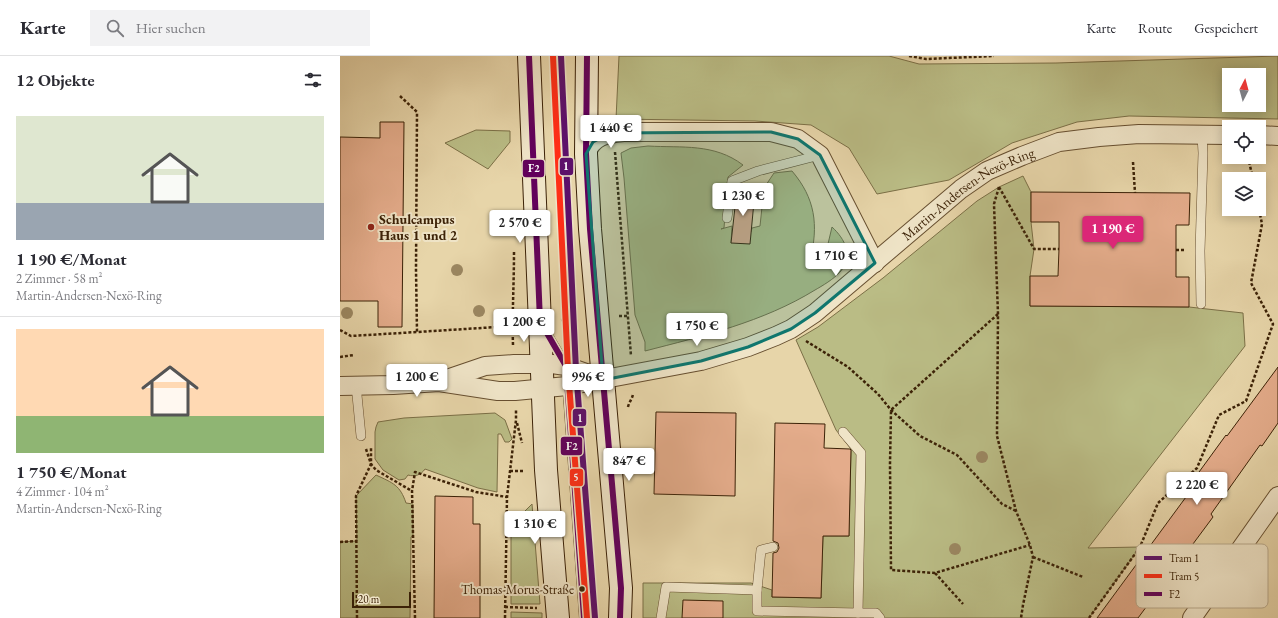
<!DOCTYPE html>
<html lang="de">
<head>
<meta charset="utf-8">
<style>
  :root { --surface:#fff; --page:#f2f2f3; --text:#2b2b33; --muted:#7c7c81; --line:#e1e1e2; --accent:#db2777 }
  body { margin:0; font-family:"EB Garamond",serif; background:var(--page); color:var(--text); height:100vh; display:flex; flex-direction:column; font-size:15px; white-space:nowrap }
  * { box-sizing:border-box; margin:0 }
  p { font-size:13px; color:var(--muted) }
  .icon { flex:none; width:22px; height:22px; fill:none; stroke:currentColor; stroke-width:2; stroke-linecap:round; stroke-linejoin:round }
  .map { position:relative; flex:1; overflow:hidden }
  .sheet { display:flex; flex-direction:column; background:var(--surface); width:340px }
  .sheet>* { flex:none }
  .needle { width:26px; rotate:6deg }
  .buttons { position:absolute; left:882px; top:12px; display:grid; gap:8px }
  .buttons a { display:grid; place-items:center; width:44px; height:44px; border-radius:0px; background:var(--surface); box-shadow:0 2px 10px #0003; font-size:20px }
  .scale { position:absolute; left:12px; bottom:10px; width:59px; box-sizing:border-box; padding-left:4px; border:2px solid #3c2207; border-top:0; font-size:11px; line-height:14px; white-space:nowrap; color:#3c2207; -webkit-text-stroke:3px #efe4c7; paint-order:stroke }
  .price { position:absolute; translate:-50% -34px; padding:0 9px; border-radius:4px; background:#fff; color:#222; font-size:13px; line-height:26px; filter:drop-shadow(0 1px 2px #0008) }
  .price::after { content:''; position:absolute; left:50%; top:24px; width:12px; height:9px; margin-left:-6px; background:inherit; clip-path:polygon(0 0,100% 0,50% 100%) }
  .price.selected { background:var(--accent); color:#fff }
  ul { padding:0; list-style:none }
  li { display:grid; align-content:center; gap:8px; height:212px; padding:0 16px }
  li+li { border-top:1px solid var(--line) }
  li span { display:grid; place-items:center; height:124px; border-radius:0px; color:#555 }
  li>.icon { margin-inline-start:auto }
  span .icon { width:72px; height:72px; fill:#fffc; stroke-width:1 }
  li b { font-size:17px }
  h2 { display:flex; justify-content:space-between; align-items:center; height:48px; padding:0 16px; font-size:17px }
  header { display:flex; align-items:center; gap:24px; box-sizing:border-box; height:56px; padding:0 20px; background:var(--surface); border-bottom:1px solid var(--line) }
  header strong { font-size:19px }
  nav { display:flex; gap:22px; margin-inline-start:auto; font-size:14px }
  .search { width:280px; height:36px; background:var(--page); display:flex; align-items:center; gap:10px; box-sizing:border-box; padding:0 14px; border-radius:0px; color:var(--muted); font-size:15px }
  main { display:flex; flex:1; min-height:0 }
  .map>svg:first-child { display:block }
  .green { fill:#babc85; stroke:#7b6f46; fill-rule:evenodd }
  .building { fill:#e4ac8b; stroke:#3c2207 }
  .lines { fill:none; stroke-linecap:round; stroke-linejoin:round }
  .service-casing { stroke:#674f30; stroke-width:10 }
  .minor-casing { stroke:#674f30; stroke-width:20 }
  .secondary-casing { stroke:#3c2207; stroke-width:24 }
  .path { stroke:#3c2207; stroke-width:2.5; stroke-dasharray:3 2; stroke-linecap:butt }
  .service { stroke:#efe4c7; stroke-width:9 }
  .minor { stroke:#efe4c7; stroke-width:18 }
  .secondary { stroke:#efe4c7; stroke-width:22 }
  .bus-1-casing { stroke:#efe4c7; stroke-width:9 }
  .bus-1 { stroke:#62005b; stroke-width:6 }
  .tram-1-casing { stroke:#efe4c7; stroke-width:9 }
  .tram-2-casing { stroke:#efe4c7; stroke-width:9 }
  .tram-1 { stroke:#5d106a; stroke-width:6 }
  .tram-2 { stroke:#ff2e17; stroke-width:6 }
  .tree { fill:#9b8761 }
  .marked { fill:#0f766e; fill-opacity:0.2; stroke:#0f766e; stroke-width:3; stroke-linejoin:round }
  .poi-dot { fill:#8f2418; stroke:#efe4c7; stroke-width:1.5 }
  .bus-dot { fill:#3c2207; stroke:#efe4c7; stroke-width:1.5 }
  .labels { text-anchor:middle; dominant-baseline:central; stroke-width:4; stroke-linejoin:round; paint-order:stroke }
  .bus-label { font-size:13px; fill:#3c2207; stroke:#efe4c7; text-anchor:end }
  .street-label { font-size:14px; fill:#3c2207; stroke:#efe4c7 }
  .poi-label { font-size:14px; font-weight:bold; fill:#3c2207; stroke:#efe4c7; text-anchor:start }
  .key { fill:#efe4c7; stroke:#b9aa8d; stroke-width:1 }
  .key-label { font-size:11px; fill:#3c2207 }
  .line-badge { stroke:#efe4c7; stroke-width:1.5 }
  .badge-label { font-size:11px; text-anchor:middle; font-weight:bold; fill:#fff }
</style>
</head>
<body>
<header>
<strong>Karte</strong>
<div class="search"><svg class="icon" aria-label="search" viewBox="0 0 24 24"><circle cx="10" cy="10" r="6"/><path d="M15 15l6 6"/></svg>Hier suchen</div>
<nav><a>Karte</a><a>Route</a><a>Gespeichert</a></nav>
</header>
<main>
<section class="sheet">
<h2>12 Objekte<svg class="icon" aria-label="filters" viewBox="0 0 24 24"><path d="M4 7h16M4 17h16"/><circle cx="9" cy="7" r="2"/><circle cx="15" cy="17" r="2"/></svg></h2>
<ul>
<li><span style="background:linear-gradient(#dfe7d0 70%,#9aa5b1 0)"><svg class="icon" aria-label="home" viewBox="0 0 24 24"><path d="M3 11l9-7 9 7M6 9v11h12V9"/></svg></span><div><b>1 190 €/Monat</b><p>2 Zimmer · 58 m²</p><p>Martin-Andersen-Nexö-Ring</p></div></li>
<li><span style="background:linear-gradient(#ffd9b3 70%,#8fb573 0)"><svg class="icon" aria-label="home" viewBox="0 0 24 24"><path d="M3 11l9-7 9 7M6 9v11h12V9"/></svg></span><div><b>1 750 €/Monat</b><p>4 Zimmer · 104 m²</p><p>Martin-Andersen-Nexö-Ring</p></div></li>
</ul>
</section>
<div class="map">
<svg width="938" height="562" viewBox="0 0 938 562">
  <rect width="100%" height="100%" fill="#e7d5a9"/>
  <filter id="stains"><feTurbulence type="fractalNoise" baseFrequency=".005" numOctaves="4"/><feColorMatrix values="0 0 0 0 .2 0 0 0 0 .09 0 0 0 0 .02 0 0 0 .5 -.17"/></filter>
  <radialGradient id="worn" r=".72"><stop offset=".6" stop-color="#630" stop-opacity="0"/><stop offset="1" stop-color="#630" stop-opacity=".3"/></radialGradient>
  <g class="green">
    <path d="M279 0H549L579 8 716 7 938 0V63L789 60 737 66 672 87 609 124 537 138 509 92 471 69 415 65 276 63ZM889 19H919V49H889Z"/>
    <polygon points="136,74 170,75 170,86 148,113 105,87"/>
    <path d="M308 90C342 92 374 87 403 109L388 121 384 172 381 173 392 170 391 187 411 176 412 172 420 170 424 132 434 117 452 115C475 142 479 169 470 204L483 209 492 171C505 183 514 200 500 216 494 223 482 230 475 234 423 266 363 280 305 295V286L295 259 284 122 281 97 291 92Z"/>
    <polygon points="683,120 691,136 691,166 694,193 690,220 690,250 849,251 903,257 905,290 748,492 800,491 749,562 303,562 303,527 411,527 432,534 432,541 481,542 483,480 509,480 511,393 496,374 456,284 478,271 543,222 637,145 659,131"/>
    <path d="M155 357 165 364 172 383 169 386H165L161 378H158L157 436 138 432 85 413C81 419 75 421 68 419L65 423 59 424 43 414 35 403V376L36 371 38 366 64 362Z"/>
    <path d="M36 419C53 427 60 429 66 447L73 448V480L71 481 70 562H0V486L17 485 16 440Z"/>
    <polygon points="192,448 200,548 171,548 171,469"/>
    <polygon points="171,556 202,557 202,562 171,562"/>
  </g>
  <g class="building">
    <polygon points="40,66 64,66 62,271 38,271 38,245 0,245 0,81 40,82"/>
    <polygon points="397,133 415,135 410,188 391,187"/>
    <polygon points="691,136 850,137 849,169 836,169 836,221 849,221 849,251 690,250 690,220 718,220 719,193 719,166 691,166"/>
    <polygon points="938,311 938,367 922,390 920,389 871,458 873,461 798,562 757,562 846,441 843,438 886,379 887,380"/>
    <polygon points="316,356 396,357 395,440 314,438"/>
    <polygon points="435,367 485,368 484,392 510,393 511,394 509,480 483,480 481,542 432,541 433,497 437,496 439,492 438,487 433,485"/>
    <polygon points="95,440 133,441 133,468 140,468 140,562 94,562"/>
    <polygon points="343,544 383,545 383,562 342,562"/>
  </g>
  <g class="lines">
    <g class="service-casing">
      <g id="service">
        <polyline points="387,162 392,125 418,115 480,99"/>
        <polyline points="861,248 860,195 863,97 862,79"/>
        <polyline points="206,276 226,310"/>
        <polyline points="227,327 244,562"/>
        <polyline points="16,329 21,380"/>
        <polyline points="433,491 421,494 417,534 417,555 518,557 521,397 503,376"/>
        <polyline points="518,557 536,557 540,562"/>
        <polyline points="321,562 326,531 417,534"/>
      </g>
    </g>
    <g class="minor-casing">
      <g id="minor">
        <polyline points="919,79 938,80"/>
        <path d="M246 98C253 79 267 78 285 76H431L458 83 480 99 535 207"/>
        <polyline points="101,325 145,310 174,308 212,308 226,310 263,323"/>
        <path id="s1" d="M0 330 53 329 99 326 158 335H175L227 330 361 305 408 291 436 280 451 273 475 257 621 133 647 115 682 100 719 86 759 81 799 78 889 79"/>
        <polyline points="852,562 938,440"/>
      </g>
    </g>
    <g class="secondary-casing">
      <g id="secondary">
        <polyline points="189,0 206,414 218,562"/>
        <polyline points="247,0 246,98 250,173 281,532 280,562"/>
      </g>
    </g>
    <g class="path">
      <polyline points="569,0 586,3 654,0"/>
      <polyline points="60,40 77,56 76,214 77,276 157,271 172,266 180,266"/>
      <polyline points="275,96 291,300"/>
      <polyline points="908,101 913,123"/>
      <polyline points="793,106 795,137"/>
      <polyline points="659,131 654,148 658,258 657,380 676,455 690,489 693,501 683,549 681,562"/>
      <polyline points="659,131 694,193 719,193"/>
      <polyline points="836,194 845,194"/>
      <polyline points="658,258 551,354 550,408 551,514 595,517 690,489"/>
      <polyline points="279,260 288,260"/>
      <polyline points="221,264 238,263"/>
      <polyline points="0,274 11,280 77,276"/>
      <polyline points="466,285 508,311 538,338 551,354 580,380 617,399 662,448 676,455"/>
      <path d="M173 289C172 258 174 228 174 196"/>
      <polyline points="0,301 14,299"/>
      <path d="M288 351C289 346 293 342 293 337"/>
      <polyline points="177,367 182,387"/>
      <polyline points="26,393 31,408 36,414 72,435"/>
      <polyline points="170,415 185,415"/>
      <polyline points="0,486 17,485"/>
      <polyline points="693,501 743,521"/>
      <polyline points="595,517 623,548"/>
      <polyline points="165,551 197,552"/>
      <polyline points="17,562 16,440 31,408 31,391"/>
      <polyline points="75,562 72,435 75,416 136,436 167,441"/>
      <polyline points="165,562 167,441 176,364 176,354"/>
      <polyline points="749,562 800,491 818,447 857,412 879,359 906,345 933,268 911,227 922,168 919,153"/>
    </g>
    <use href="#service" class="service"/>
    <use href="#minor" class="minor"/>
    <use href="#secondary" class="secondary"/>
    <g class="bus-1-casing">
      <g id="bus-1">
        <polyline points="189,0 200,265 226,310 244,562"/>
        <polyline points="247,0 246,98 250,173 281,532 280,562"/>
      </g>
    </g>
    <use href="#bus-1" class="bus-1"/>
    <g class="tram-1-casing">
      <polyline id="tram-1" points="221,0 236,314 255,562"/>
    </g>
    <g class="tram-2-casing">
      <polyline id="tram-2" points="213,0 228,314 247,562"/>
    </g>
    <use href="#tram-1" class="tram-1"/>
    <use href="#tram-2" class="tram-2"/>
  </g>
  <g class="tree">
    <circle cx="117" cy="214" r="6"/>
    <circle cx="139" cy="255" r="6"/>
    <circle cx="7" cy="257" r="6"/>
    <circle cx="642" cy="401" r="6"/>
    <circle cx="615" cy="493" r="6"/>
  </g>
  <path class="marked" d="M431 76 458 83 480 99 535 207 475 257 451 273 408 291 361 305 263 324 246 98 253 86 270 77Z"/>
  <circle class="poi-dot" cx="31" cy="171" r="4"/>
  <circle class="bus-dot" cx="242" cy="533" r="3.5"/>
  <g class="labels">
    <g class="bus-label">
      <text x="234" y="533">Thomas-Morus-Straße</text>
    </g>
    <g class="street-label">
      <text stroke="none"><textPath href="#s1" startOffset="684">Martin-Andersen-Nexö-Ring</textPath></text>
    </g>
    <g class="poi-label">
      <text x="39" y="163">Schulcampus<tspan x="39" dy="16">Haus 1 und 2</tspan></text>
    </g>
  </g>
  <rect x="796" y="488" width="132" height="64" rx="6" class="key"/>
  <rect x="804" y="500" width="18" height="4" fill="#5d106a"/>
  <rect x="804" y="518" width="18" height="4" fill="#ff2e17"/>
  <rect x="804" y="536" width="18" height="4" fill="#62005b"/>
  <g class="key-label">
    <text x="829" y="506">Tram 1</text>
    <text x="829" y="524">Tram 5</text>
    <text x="829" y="542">F2</text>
  </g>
  <g class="line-badge">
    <rect x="219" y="101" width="15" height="19" rx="4" fill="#5d106a"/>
    <rect x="182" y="103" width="23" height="19" rx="4" fill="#62005b"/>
    <rect x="232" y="352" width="15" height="19" rx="4" fill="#5d106a"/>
    <rect x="220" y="380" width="23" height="20" rx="4" fill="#62005b"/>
    <rect x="229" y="412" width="15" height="19" rx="4" fill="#ff2e17"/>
  </g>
  <g class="badge-label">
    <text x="226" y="114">1</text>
    <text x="194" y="116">F2</text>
    <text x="240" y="366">1</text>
    <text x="232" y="394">F2</text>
    <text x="236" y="425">5</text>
  </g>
  <rect width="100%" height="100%" filter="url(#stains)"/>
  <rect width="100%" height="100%" fill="url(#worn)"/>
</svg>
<div class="buttons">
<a><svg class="needle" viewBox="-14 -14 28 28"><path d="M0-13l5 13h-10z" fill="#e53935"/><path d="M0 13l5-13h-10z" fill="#7c7c81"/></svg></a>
<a><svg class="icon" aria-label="locate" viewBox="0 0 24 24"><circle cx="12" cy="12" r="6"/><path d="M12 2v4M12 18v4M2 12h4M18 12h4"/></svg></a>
<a><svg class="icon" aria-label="layers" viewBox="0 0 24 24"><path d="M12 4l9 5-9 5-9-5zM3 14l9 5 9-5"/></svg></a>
</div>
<div class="scale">20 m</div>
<b class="price" style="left:271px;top:93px">1 440 €</b>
<b class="price" style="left:403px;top:161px">1 230 €</b>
<b class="price" style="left:180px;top:188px">2 570 €</b>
<b class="price selected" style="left:773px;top:194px">1 190 €</b>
<b class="price" style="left:496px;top:221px">1 710 €</b>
<b class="price" style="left:184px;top:287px">1 200 €</b>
<b class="price" style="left:357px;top:291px">1 750 €</b>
<b class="price" style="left:77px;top:342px">1 200 €</b>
<b class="price" style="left:248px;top:342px">996 €</b>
<b class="price" style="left:289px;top:426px">847 €</b>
<b class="price" style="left:857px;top:450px">2 220 €</b>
<b class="price" style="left:195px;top:489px">1 310 €</b>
</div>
</main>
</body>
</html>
